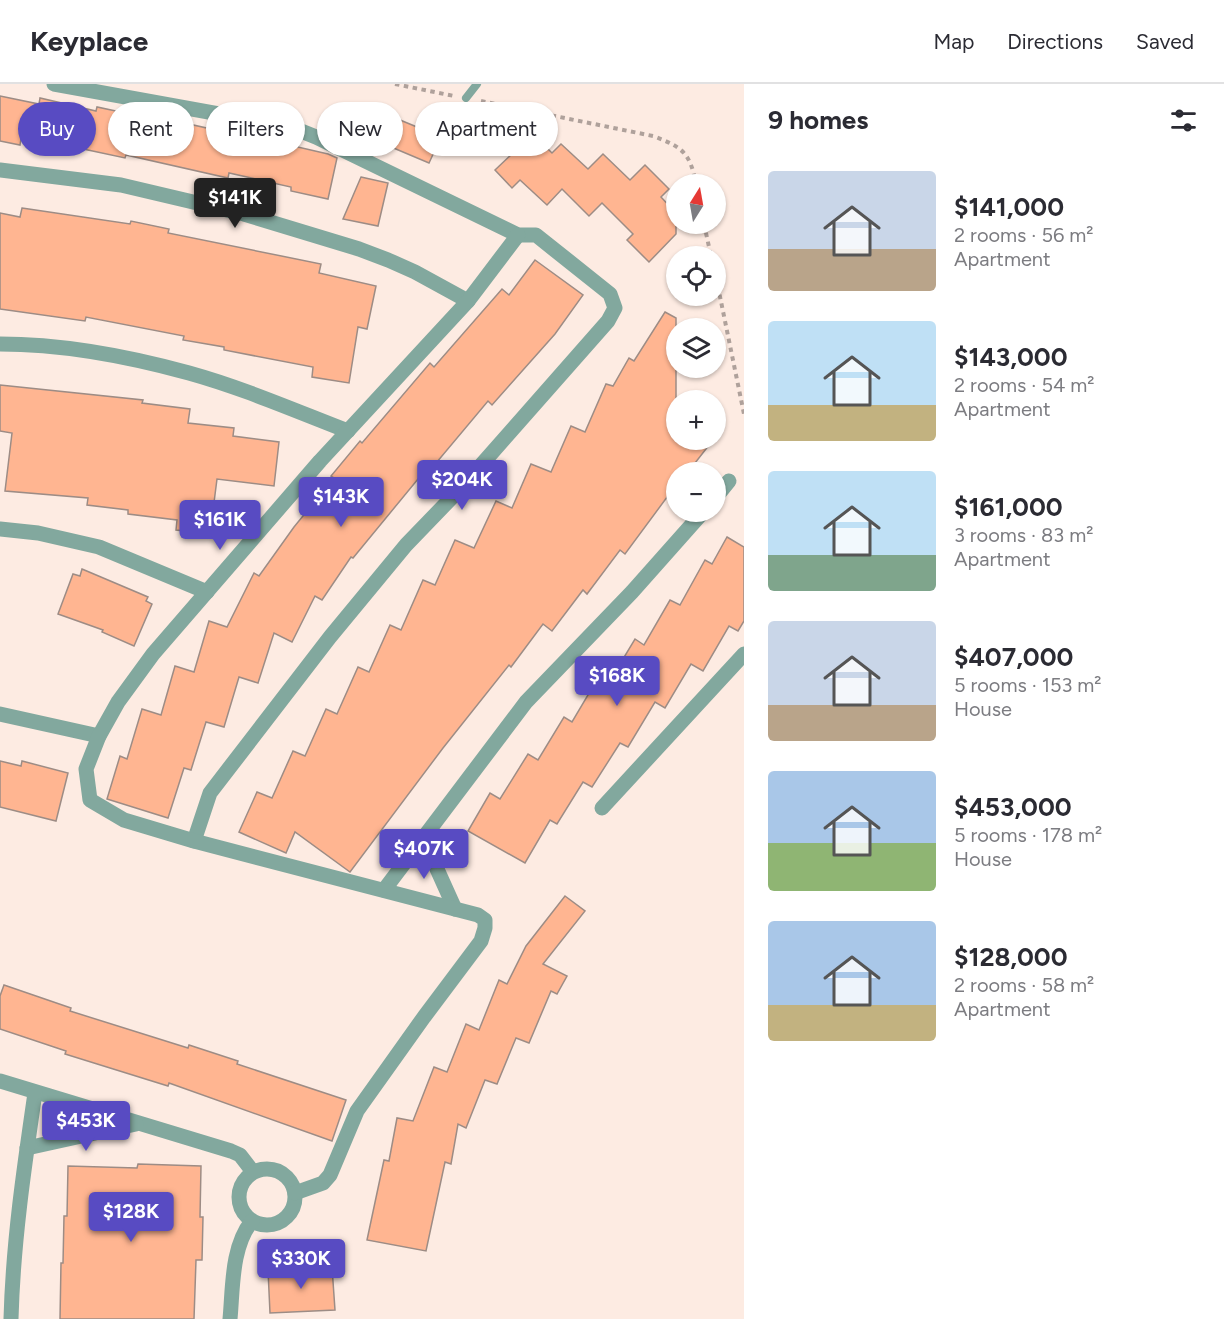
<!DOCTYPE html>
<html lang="en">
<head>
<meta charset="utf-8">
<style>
  :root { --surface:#fff; --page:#f7f7f7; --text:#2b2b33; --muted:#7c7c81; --line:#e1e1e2; --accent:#584bc2 }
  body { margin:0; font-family:Figtree,sans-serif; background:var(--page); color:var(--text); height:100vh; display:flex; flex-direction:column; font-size:22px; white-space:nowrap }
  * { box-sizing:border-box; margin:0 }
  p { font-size:20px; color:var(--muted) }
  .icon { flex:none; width:33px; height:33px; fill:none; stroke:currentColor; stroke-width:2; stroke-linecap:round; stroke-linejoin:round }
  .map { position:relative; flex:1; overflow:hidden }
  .panel { display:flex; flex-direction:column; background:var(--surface); width:480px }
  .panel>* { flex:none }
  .hud { position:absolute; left:18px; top:18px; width:570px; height:54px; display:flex; gap:12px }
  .needle { width:39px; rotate:11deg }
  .controls { position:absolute; left:666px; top:90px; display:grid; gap:12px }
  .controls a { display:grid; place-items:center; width:60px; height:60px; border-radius:50%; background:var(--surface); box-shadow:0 2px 4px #0004; font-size:30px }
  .price { position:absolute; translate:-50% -51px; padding:0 14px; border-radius:6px; background:var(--accent); color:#fff; font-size:20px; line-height:39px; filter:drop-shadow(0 2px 3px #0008) }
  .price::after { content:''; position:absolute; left:50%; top:36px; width:18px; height:14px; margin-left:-9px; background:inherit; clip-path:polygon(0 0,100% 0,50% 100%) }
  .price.active { background:#222; color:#fff }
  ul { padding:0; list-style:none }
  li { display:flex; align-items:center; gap:18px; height:150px; padding:0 24px }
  li span { display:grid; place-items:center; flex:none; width:168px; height:120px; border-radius:6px; color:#555 }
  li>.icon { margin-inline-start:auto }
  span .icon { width:72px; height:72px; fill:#fffc; stroke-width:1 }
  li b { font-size:26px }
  h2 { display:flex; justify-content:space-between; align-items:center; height:72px; padding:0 24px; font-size:26px }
  .chip { padding:0 21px; border-radius:27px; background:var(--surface); box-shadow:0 2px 4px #0004; font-size:21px; line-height:54px }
  .chip.active { background:var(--accent); color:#fff }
  header { display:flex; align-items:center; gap:36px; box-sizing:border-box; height:84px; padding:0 30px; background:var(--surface); border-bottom:2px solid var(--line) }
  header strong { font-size:28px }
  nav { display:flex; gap:33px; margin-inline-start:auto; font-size:21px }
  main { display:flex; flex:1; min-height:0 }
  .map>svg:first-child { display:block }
  .building { fill:#ffb591; stroke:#9d8c85; stroke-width:1.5 }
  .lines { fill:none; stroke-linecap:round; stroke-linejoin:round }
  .path { stroke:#afa19b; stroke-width:4; stroke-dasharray:4.5 4.5; stroke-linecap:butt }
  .service { stroke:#82a89e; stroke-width:8 }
  .minor { stroke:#82a89e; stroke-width:15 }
</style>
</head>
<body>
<header>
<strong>Keyplace</strong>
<nav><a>Map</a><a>Directions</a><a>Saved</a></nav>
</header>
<main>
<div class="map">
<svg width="744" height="1235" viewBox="0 0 744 1235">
  <rect width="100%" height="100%" fill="#fdebe2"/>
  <g class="building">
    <polygon points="0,12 39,20 40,14 96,27 97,23 148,34 149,31 251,54 252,49 290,57 289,61 328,70 337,74 328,115 291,107 291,103 229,89 228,94 126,71 125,74 69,62 68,66 21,55 20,61 0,57"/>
    <polygon points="388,31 441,53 429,79 377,57"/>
    <polygon points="533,50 552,69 561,60 588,85 603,70 630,96 645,81 669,105 661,113 676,129 676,150 649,178 627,156 633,150 602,119 589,132 562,105 547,121 520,96 512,104 495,86"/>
    <polygon points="361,93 388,99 378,142 343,135"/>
    <polygon points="22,124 130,140 131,137 169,145 168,149 321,180 319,189 376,202 367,245 358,243 349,299 312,293 313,283 224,266 224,263 183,256 184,252 86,233 85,237 0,225 0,129 20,133"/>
    <polygon points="535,176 583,211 555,250 492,321 488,317 421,397 418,395 353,474 351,473 322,516 315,512 292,558 274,549 258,599 239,593 224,643 206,638 191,686 184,684 168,734 107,715 120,672 127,675 142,625 161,631 175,582 194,588 209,537 227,543 254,489 259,492 294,443 334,394 331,392 360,357 362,359 430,279 434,283 502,205 509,211"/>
    <polygon points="665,228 676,234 676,356 713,356 688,388 676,388 676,401 625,470 620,466 587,510 583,506 552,547 543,540 511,583 509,581 443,664 350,788 295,748 286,769 239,748 257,708 272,714 293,667 305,672 326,625 337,630 358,583 369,588 390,541 401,546 423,496 435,501 455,456 474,464 496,417 512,424 531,380 551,388 571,342 585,348 606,300 613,302 629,274 634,277"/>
    <polygon points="0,301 143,316 142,319 190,325 188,339 234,344 233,352 279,358 274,402 217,395 210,450 176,446 177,436 128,430 128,426 87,421 88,414 5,407 12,349 0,347"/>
    <polygon points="727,453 744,463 744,537 738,547 729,542 703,587 691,580 665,624 655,618 628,663 620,659 592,703 583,698 557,740 550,736 525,779 468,747 490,709 500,715 528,670 538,676 564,633 572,638 598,594 608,600 635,555 644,561 670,516 680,521 705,476 712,480"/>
    <polygon points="82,485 148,513 146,517 152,520 134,562 102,548 103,546 58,530 73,490 80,492"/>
    <polygon points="0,677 21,682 22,677 68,689 56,737 0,723"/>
    <polygon points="565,812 585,827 543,880 567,892 557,910 551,907 529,959 516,954 497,1000 485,996 466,1044 458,1040 451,1080 445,1078 426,1167 367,1156 384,1076 389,1077 397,1034 413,1037 434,983 447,988 466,940 479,946 499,896 507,900 526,862"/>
    <polygon points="4,901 71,924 70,927 188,964 189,961 238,977 237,980 346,1016 332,1057 169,999 168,1002 65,970 66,967 0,945 0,912"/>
    <polygon points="138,1080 201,1082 200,1133 203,1133 202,1176 196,1176 194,1235 60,1235 61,1179 63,1179 64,1132 67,1132 68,1082 137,1084"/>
    <polygon points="332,1183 335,1226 270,1229 268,1186"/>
  </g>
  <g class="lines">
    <g class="path">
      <polyline points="395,0 454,12"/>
      <path d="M481 17 653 52C682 63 690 68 696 100"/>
      <polyline points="704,140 711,172"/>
      <polyline points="716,193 744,330"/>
    </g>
    <polyline class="service" points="466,14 477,0"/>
    <g class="minor">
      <polyline points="54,0 291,43 316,53 518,151 536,151 610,210 615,224 608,237 460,405 406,461 330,553 210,709 194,757"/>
      <polyline points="0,86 121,101 244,130 359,165 388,176 415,188 468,217"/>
      <path d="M0 260C64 260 127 272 189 289 243 304 296 327 348 347"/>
      <polyline points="716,413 729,397"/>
      <polyline points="0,445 38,449 99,463 207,508"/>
      <polyline points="0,630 99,652"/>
      <polyline points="602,724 744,570"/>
      <polyline points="423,754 455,825"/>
      <polyline points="384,806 526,618 632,508 703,428"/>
      <polyline points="0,997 231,1067 240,1071 253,1088"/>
      <polyline points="27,1064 136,1040"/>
      <circle cx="267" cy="1113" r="28"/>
      <polyline points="295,1109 323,1099 330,1091 357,1027 424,933 481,857 485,844 485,836 478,831 194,757 124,736 90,716 86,685 99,652 118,618 153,570 320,377 468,217 518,151"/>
      <path d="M11 1235C13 1159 24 1084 35 1009"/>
      <path d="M230 1235C233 1204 231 1163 252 1137"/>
    </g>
  </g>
</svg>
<div class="controls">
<a><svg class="needle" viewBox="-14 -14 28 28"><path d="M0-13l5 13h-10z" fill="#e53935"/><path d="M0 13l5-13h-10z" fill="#7c7c81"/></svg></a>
<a><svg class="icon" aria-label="locate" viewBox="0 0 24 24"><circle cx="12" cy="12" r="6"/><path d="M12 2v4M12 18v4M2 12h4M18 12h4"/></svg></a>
<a><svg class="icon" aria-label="layers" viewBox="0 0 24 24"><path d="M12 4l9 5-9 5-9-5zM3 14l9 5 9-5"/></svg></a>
<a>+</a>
<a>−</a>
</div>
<b class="price active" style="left:235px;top:145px">$141K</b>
<b class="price" style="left:462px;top:427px">$204K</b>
<b class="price" style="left:341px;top:444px">$143K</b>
<b class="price" style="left:220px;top:467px">$161K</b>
<b class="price" style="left:617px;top:623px">$168K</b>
<b class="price" style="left:424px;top:796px">$407K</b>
<b class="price" style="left:86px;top:1068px">$453K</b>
<b class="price" style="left:131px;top:1159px">$128K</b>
<b class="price" style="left:301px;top:1206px">$330K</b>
<div class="hud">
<a class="chip active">Buy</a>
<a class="chip">Rent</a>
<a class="chip">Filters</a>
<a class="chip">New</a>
<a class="chip">Apartment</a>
</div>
</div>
<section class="panel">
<h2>9 homes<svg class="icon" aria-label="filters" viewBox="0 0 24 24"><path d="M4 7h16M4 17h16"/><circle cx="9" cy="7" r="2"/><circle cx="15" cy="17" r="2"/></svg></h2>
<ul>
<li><span style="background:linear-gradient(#c9d6e8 65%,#b9a48a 0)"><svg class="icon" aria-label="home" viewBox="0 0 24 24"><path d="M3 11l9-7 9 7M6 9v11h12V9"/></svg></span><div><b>$141,000</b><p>2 rooms · 56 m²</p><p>Apartment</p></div></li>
<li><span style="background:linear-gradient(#bfe0f5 70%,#c2b280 0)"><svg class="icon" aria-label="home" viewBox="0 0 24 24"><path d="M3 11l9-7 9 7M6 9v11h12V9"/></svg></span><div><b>$143,000</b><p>2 rooms · 54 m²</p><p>Apartment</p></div></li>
<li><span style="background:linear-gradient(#bfe0f5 70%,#7fa58c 0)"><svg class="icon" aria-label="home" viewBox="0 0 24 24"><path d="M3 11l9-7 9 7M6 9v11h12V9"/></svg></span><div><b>$161,000</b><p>3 rooms · 83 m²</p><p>Apartment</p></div></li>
<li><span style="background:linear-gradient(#c9d6e8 70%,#b9a48a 0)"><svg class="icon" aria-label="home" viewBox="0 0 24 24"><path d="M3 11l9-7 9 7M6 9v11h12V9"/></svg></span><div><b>$407,000</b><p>5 rooms · 153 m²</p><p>House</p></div></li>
<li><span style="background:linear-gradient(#a9c7e8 60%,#8fb573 0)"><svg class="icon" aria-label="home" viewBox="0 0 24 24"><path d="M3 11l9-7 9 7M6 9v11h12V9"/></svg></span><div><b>$453,000</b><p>5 rooms · 178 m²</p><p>House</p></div></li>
<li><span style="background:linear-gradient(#a9c7e8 70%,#c2b280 0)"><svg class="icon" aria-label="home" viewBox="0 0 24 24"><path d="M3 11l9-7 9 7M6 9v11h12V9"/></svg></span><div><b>$128,000</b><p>2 rooms · 58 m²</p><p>Apartment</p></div></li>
</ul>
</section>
</main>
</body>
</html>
